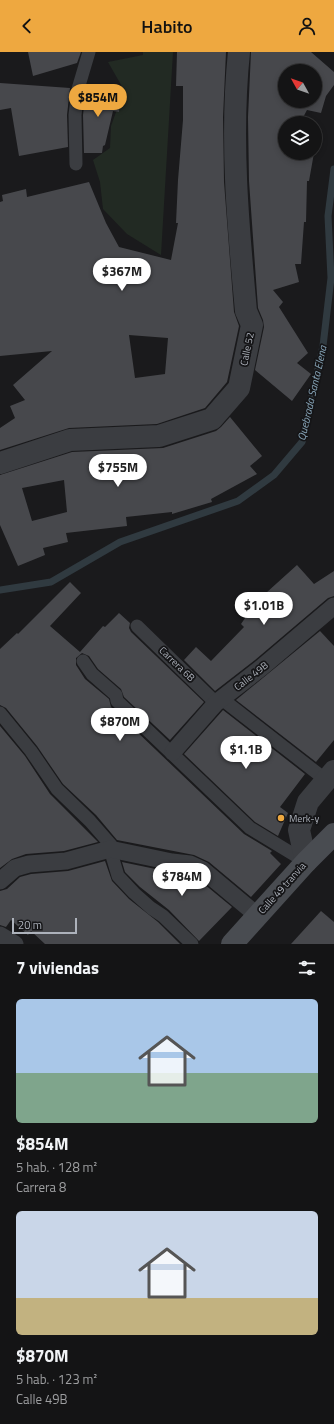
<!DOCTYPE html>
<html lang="es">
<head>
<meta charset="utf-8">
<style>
  :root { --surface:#141415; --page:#1d1d1e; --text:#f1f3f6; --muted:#9d9ea0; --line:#333334; --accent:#eea840 }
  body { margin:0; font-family:"Titillium Web",sans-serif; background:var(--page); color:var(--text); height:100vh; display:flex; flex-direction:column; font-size:15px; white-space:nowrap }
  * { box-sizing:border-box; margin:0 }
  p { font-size:13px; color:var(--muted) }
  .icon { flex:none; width:22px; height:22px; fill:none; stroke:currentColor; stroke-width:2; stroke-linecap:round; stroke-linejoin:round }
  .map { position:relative; height:892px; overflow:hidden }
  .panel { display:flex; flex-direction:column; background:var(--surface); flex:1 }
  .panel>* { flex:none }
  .needle { width:26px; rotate:310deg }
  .controls { position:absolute; left:278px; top:12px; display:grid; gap:8px }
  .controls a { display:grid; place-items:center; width:44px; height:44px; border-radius:50%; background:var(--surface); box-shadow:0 2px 6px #0003,0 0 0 1px var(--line); font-size:20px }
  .scale { position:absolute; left:12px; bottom:10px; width:65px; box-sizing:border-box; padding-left:4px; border:2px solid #adb2bb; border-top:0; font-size:11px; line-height:14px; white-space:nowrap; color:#adb2bb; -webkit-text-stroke:3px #151517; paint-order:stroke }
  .price { position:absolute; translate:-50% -34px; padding:0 9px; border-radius:14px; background:#fff; color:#222; font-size:13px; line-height:26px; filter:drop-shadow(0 1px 2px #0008) }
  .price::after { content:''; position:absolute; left:50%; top:24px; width:12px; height:9px; margin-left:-6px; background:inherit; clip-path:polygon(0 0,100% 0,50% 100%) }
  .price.on { background:var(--accent); color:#111 }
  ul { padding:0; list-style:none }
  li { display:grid; align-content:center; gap:8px; height:212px; padding:0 16px }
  li span { display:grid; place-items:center; height:124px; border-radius:6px; color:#555 }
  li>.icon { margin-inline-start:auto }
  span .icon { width:72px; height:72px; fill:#fffc; stroke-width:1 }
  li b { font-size:17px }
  h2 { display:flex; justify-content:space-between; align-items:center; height:48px; padding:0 16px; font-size:17px }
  header { display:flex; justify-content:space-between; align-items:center; height:52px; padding:0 16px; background:var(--accent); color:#111; font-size:18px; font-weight:600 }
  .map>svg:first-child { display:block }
  .green { fill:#222a23 }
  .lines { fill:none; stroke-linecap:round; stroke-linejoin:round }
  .stream { stroke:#303a40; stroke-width:7 }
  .building { fill:#47484c; fill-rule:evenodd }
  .pedestrian { stroke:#3b3d41; stroke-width:13 }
  .minor { stroke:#3b3d41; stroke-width:17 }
  .tertiary { stroke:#3b3d41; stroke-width:22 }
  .secondary { stroke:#494c51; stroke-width:22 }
  .poi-dot { fill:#eea840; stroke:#151517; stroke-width:1.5 }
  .labels { text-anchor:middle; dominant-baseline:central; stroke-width:3.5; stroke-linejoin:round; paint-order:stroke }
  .street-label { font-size:10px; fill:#adb2bb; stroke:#151517 }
  .poi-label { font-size:10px; fill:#adb2bb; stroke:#151517; text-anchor:start }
  .water-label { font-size:11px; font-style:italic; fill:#85a2b5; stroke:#151517 }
</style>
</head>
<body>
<header><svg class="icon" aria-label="back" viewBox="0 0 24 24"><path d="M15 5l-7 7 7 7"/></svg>Habito<svg class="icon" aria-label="person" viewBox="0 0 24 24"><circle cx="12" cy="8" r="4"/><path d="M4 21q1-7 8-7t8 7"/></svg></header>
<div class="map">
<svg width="334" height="892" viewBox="0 0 334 892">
  <rect width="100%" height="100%" fill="#1a1a1c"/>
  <polygon class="green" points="143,0 173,0 161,203 127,182 103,157 100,130 93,108 110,96 111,74 124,38 108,10 143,3"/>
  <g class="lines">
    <polyline class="stream" points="0,538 51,530 120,490 238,449 274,423 302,390 323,294 331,226 328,164 334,117"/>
  </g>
  <g class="building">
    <polygon points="28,0 81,0 77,11 33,24"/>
    <path d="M177 0H226L223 65 224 130 234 260 239 274 227 330 205 356 157 372 69 376 0 398V376L15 366 10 354 25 348 13 333 52 299 0 304V150L3 149 2 143 26 137 27 145 89 130 106 171 119 195 171 208 178 171H176L178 128 183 68V34H176ZM129 283 168 286 165 322 135 326Z"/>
    <path d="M251 0H311L334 20V33L326 44 321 61 307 58 300 71H285V101H314L309 129H307L306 170H304L301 212H295L299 230 273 238 283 250 279 255 308 301 297 311 311 322 292 349 255 318 264 275 263 268 258 256 249 129 248 65ZM285 19H315V49H285Z"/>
    <polygon points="0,31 70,36 67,63 68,95 19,104 11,56 0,58"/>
    <polygon points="86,37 120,39 119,60 113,59 105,93 103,94 102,101 84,101 83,63"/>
    <path d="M230 365 262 404 250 414 257 422 211 447 212 450 172 462V460L126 465 127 474 66 481 68 490 43 496 45 503 18 514 0 473V423L72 400 163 396 216 379 221 375ZM64 428 67 460 32 469 22 436Z"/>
    <polygon points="297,513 314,532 334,519 334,544 328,546 255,608 215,639 184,608 196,595 211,609 244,575 241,572 256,550"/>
    <polygon points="70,530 81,541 50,574 80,600 103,574 105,575 119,561 130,571 129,576 131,580 204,650 170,688 124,645 121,637 98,617 89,604 82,601 76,606 76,613 85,627 109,647 111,655 244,782 272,799 270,801 281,812 251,845 209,810 194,803 117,788 96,763 63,732 37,694 6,656 0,653 0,597 17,581 18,582"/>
    <polygon points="320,579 334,594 334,688 316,710 236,648"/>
    <polygon points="223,658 305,722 280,755 288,761 278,784 255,770 184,702"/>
    <polygon points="0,674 25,704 50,742 98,790 64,799 26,802 12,807 0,816"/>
    <polygon points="105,809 112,829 129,847 158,870 180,892 45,892 31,879 28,883 11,868 6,875 0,873 0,839 7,837 20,825 31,822 68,819"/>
    <polygon points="122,810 170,820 187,822 198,827 232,855 199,889 169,858 140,835 125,820"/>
    <polygon points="321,859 334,870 334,892 291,892"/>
  </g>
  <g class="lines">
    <g class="pedestrian">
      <polyline points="76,112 75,63 78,37 89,0"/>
      <polyline points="137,574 216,651"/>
      <polyline points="83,609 92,622 116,643 117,649 250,776 306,810"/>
      <polyline points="222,647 326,728"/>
      <polyline points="0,661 31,699 57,737 90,769 111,793 110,797 118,824 134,841 151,856 163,864 192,892"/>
    </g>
    <g class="minor">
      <polyline points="173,700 216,651 261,616 334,554"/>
      <polyline points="0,829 15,816 29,812 66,809 110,797 172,810 190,812 203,818 258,864"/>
      <polyline points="0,883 15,892"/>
    </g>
    <g class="tertiary">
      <path d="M0 411 70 388 159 384 212 367 239 336 252 273 246 259C238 173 230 86 239 0"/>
      <polyline points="306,810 299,778 308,750 334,719"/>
    </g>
    <polyline class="secondary" points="232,892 306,810 334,782"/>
  </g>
  <circle class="poi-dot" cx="281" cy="766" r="4"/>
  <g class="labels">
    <g class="street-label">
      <text transform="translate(247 297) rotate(-78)">Calle 52</text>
      <text transform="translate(177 612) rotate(44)">Carrera 6B</text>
      <text transform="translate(251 624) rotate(-38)">Calle 49B</text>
      <text transform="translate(282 836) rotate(-48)">Calle 49 tranvia</text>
    </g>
    <g class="poi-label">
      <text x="289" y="766">Merk-y</text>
    </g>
    <g class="water-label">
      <text transform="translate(312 341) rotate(-77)">Quebrada Santa Elena</text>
    </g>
  </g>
</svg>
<div class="controls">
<a><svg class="needle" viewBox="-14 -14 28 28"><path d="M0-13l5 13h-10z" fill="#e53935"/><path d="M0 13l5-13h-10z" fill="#9d9ea0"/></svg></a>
<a><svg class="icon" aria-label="layers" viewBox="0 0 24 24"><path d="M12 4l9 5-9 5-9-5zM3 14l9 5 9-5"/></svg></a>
</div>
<div class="scale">20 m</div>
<b class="price on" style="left:98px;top:66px">$854M</b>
<b class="price" style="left:122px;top:240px">$367M</b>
<b class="price" style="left:118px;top:436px">$755M</b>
<b class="price" style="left:264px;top:574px">$1.01B</b>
<b class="price" style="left:120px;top:690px">$870M</b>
<b class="price" style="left:246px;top:718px">$1.1B</b>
<b class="price" style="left:182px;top:845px">$784M</b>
</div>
<section class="panel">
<h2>7 viviendas<svg class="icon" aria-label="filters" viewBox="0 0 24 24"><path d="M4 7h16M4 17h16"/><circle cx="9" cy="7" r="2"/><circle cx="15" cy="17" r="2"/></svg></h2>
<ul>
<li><span style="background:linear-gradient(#a9c7e8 60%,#7fa58c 0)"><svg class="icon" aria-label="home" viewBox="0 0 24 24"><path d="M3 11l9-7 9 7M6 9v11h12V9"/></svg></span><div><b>$854M</b><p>5 hab. · 128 m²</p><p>Carrera 8</p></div></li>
<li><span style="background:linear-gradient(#c9d6e8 70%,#c2b280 0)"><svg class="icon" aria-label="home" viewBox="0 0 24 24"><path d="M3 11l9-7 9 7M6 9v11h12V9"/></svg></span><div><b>$870M</b><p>5 hab. · 123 m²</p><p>Calle 49B</p></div></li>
</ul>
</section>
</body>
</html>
